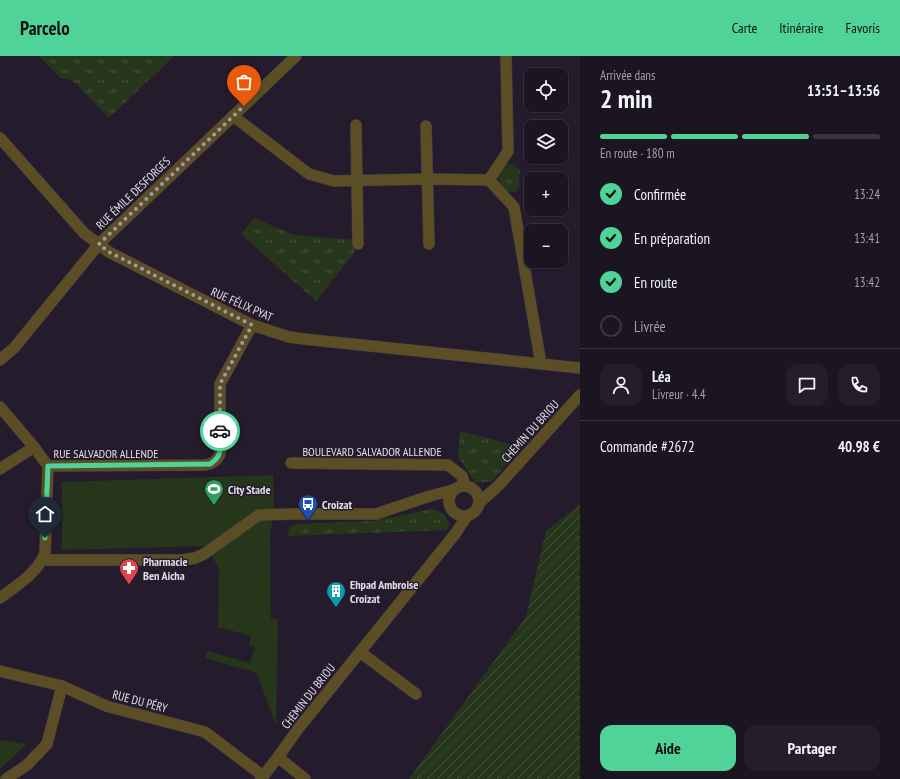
<!DOCTYPE html>
<html lang="fr">
<head>
<meta charset="utf-8">
<style>
	:root { --surface:#1b1522; --page:#241e2a; --text:#f1f3f6; --muted:#a09fa5; --line:#393440; --accent:#4fd399 }
	body { margin:0; font-family:"PT Sans Narrow",sans-serif; background:var(--page); color:var(--text); height:100vh; display:flex; flex-direction:column; font-size:15px; white-space:nowrap }
	* { box-sizing:border-box; margin:0 }
	p { font-size:13px; color:var(--muted) }
	.icon { flex:none; width:22px; height:22px; fill:none; stroke:currentColor; stroke-width:2; stroke-linecap:round; stroke-linejoin:round }
	.map { position:relative; flex:1; overflow:hidden }
	.drawer { display:flex; flex-direction:column; background:var(--surface); width:320px }
	.drawer>* { flex:none }
	.fabs { position:absolute; left:524px; top:12px; display:grid; gap:8px }
	.fabs a { display:grid; place-items:center; width:44px; height:44px; border-radius:8px; background:var(--surface); box-shadow:0 1px 3px #0004,0 0 0 1px var(--line); font-size:20px }
	.pin { position:absolute; display:grid; place-items:center; width:34px; height:34px; color:#fff; margin:-41px -17px; border-radius:50% 50% 50% 0; rotate:-45deg; box-shadow:0 0 4px #0007 }
	.pin .icon { rotate:45deg }
	.courier { position:absolute; display:grid; place-items:center; width:40px; height:40px; margin:-20px; border:3px solid #4fd399; border-radius:50%; background:#fff; color:#222; box-shadow:0 1px 5px #0007 }
	.head em { font-style:normal; font-weight:600 }
	.head div { display:flex; flex-direction:column-reverse }
	.head { display:flex; align-items:center; justify-content:space-between; height:68px; padding:0 20px }
	h1 { font-size:26px; font-weight:600; line-height:30px }
	.bar { display:grid; grid-template-columns:repeat(4,1fr); gap:6px 4px; align-content:center; height:48px; padding:0 20px }
	.bar i { height:5px; border-radius:3px; background:var(--line) }
	.bar .selected { background:var(--accent) }
	.bar p { grid-column:span 4 }
	.line { display:flex; align-items:center; gap:10px; padding:0 20px; border-top:1px solid var(--line) }
	.line div { flex:1 }
	.round { display:grid; place-items:center; flex:none; width:42px; height:42px; border-radius:12px; background:var(--page) }
	ol { padding:0 20px; list-style:none }
	li { display:flex; align-items:center; gap:12px; height:44px }
	li p { margin-inline-start:auto }
	li .icon { padding:4px; border-radius:50%; background:var(--accent); color:#111; stroke-width:4 }
	li:last-child { color:var(--muted) }
	li i { width:22px; height:22px; border:2px solid var(--line); border-radius:50% }
	.button { display:flex; gap:8px; margin-top:auto; padding:8px 20px }
	.button a { flex:1; height:46px; border-radius:12px; background:var(--accent); color:#111; font-size:16px; font-weight:600; line-height:46px; text-align:center }
	.button a+a { background:var(--page); color:var(--text) }
	header { display:flex; align-items:center; gap:24px; box-sizing:border-box; height:56px; padding:0 20px; background:var(--accent); color:#111 }
	header strong { font-size:19px }
	nav { display:flex; gap:22px; margin-inline-start:auto; font-size:14px }
	main { display:flex; flex:1; min-height:0 }
	.map>svg:first-child { display:block }
</style>
</head>
<body>
<header>
<strong>Parcelo</strong>
<nav><a>Carte</a><a>Itinéraire</a><a>Favoris</a></nav>
</header>
<main>
<div class="map">
<svg width="580" height="723" viewBox="0 0 580 723">
	<defs>
		<pattern id="grass-tufts" width="24" height="20" patternUnits="userSpaceOnUse"><rect width="24" height="20" fill="#26361a"/><path d="M3 7l-1-3M5 7V3M7 7l1-3M15 17l-1-3M17 17v-4M19 17l1-3" fill="none" stroke="#45533b"/></pattern>
		<pattern id="garden-furrows" width="10" height="10" patternUnits="userSpaceOnUse"><rect width="10" height="10" fill="#26361a"/><path d="M-1 1l2-2M0 10L10 0M9 11l2-2" fill="none" stroke="#45533b"/></pattern>
	</defs>
	<rect width="100%" height="100%" fill="#241c2d"/>
	<g fill="url(#grass-tufts)">
		<polygon points="39,0 174,0 109,62 72,24 60,22"/>
		<polygon points="505,108 513,108 520,115 519,130 516,136 507,136 500,131 498,119"/>
		<polygon points="254,162 294,179 355,184 355,196 316,245 241,178"/>
		<polygon points="460,375 521,391 492,425 475,427 458,400"/>
		<polygon points="432,453 443,457 450,467 447,474 288,480 289,473 295,468 373,465"/>
	</g>
	<g fill="#26361a">
		<polygon points="273,419 274,454 270,480 271,563 278,563 276,670 257,617 205,602 207,595 250,607 255,591 249,589 251,580 218,571 219,512 205,490 62,494 62,426"/>
		<polygon points="0,684 27,688 0,713"/>
	</g>
	<polygon fill="url(#garden-furrows)" points="580,448 580,723 409,723 526,561 546,475"/>
	<g fill="none" stroke-linecap="round" stroke-linejoin="round">
		<defs>
			<g id="minor">
				<polyline points="506,0 508,95 489,124 514,151 541,308"/>
				<polyline points="233,60 309,118 334,125 428,123 489,124"/>
				<polyline points="356,69 358,188"/>
				<polyline points="426,70 429,188"/>
				<polyline points="0,82 84,177 109,196 252,269 289,281 304,283 580,312"/>
				<polyline points="0,304 14,292 99,188 296,0"/>
				<polyline points="0,351 34,391 48,410"/>
				<polyline points="291,407 448,409 462,420 465,430"/>
				<path d="M48,410l157,-1c8,-1 12,-4 15,-11v-70l32,-59"/>
				<polyline points="0,413 34,391"/>
				<circle cx="464" cy="445" r="15"/>
				<polyline points="479,447 499,429 580,339"/>
				<polyline points="43,503 48,504 183,504 195,502 204,498 259,459 293,458 376,458 430,440 453,434"/>
				<path d="M0,542c17,-13 37,-24 45,-45l3,-87"/>
				<polyline points="360,596 416,638"/>
				<polyline points="0,615 62,630 106,650 205,676 263,720"/>
				<polyline points="278,701 305,723"/>
				<polyline points="6,723 27,709 47,688 62,630"/>
				<polyline points="261,723 278,701 298,673 455,478 467,460"/>
			</g>
		</defs>
		<use href="#minor" stroke="#3f3747" stroke-width="12"/>
		<use href="#minor" stroke="#5b4e24" stroke-width="11"/>
	</g>
	<g fill="none" stroke-linecap="round" stroke-linejoin="round">
		<polyline stroke="#a099a7" stroke-width="4" stroke-dasharray="0 7.2" points="220,375 220,328 252,269 109,196 99,188 244,50"/>
		<path stroke="#4fd399" stroke-width="5" d="M45,482l3,-72 162,-2c14,-8 10,-20 10,-33"/>
	</g>
	<defs>
		<symbol id="stadium-pin" viewBox="-11 -11 22 30"><path d="M0 17L-7.5 6A9.5 9.5 0 1 1 7.5 6Z" fill="#2e9e5b" stroke="#241c2d"/><path d="M0-5a6.5 5 0 1 0 0 10a6.5 5 0 1 0 0-10ZM-3.5-1.8h7v3.6h-7Z" fill="#fff"/></symbol>
		<symbol id="bus-pin" viewBox="-11 -11 22 30"><path d="M0 17L-7.5 6A9.5 9.5 0 1 1 7.5 6Z" fill="#1a4fb4" stroke="#241c2d"/><path d="M-5-6H5V4H4V6H2V4H-2V6H-4V4H-5ZM-3.5-4V0h7V-4ZM-3.5 1.2v1.5H-2V1.2ZM2 1.2v1.5H3.5V1.2Z" fill="#fff"/></symbol>
		<symbol id="pharmacy-pin" viewBox="-11 -11 22 30"><path d="M0 17L-7.5 6A9.5 9.5 0 1 1 7.5 6Z" fill="#e0444e" stroke="#241c2d"/><path d="M-2-6h4v4h4v4h-4v4h-4v-4h-4v-4h4Z" fill="#fff"/></symbol>
		<symbol id="building-pin" viewBox="-11 -11 22 30"><path d="M0 17L-7.5 6A9.5 9.5 0 1 1 7.5 6Z" fill="#0f9aa8" stroke="#241c2d"/><path d="M-4-6H4V6H1V3H-1V6H-4ZM-2.5-4.3h1.7v1.8h-1.7ZM.8-4.3h1.7v1.8H.8ZM-2.5-1h1.7V.8h-1.7ZM.8-1h1.7V.8H.8Z" fill="#fff"/></symbol>
	</defs>
	<g fill-rule="evenodd">
		<use href="#stadium-pin" x="203" y="422" width="22" height="30"/>
		<use href="#bus-pin" x="297" y="437" width="22" height="30"/>
		<use href="#pharmacy-pin" x="118" y="501" width="22" height="30"/>
		<use href="#building-pin" x="325" y="524" width="22" height="30"/>
	</g>
	<g text-anchor="middle" dominant-baseline="central" stroke-width="3" stroke-linejoin="round" paint-order="stroke">
		<g font-size="12" fill="#e3dde9" stroke="#241c2d">
			<text transform="translate(133 137) rotate(-44)">RUE ÉMILE DESFORGES</text>
			<text transform="translate(242 248) rotate(24)">RUE FÉLIX PYAT</text>
			<text transform="translate(530 375) rotate(-48)">CHEMIN DU BRIOU</text>
			<text x="372" y="395">BOULEVARD SALVADOR ALLENDE</text>
			<text x="106" y="397">RUE SALVADOR ALLENDE</text>
			<text transform="translate(308 640) rotate(-52)">CHEMIN DU BRIOU</text>
			<text transform="translate(140 645) rotate(15)">RUE DU PÉRY</text>
		</g>
		<g font-size="12" font-weight="bold" fill="#e3dde9" stroke="#241c2d" text-anchor="start">
			<text x="228" y="433">City Stade</text>
			<text x="322" y="448">Croizat</text>
			<text x="143" y="505">Pharmacie<tspan x="143" dy="14">Ben Aicha</tspan></text>
			<text x="350" y="528">Ehpad Ambroise<tspan x="350" dy="14">Croizat</tspan></text>
		</g>
	</g>
</svg>
<div class="fabs">
<a><svg class="icon" aria-label="locate" viewBox="0 0 24 24"><circle cx="12" cy="12" r="6"/><path d="M12 2v4M12 18v4M2 12h4M18 12h4"/></svg></a>
<a><svg class="icon" aria-label="layers" viewBox="0 0 24 24"><path d="M12 4l9 5-9 5-9-5zM3 14l9 5 9-5"/></svg></a>
<a>+</a>
<a>−</a>
</div>
<div class="pin" style="left:244px;top:50px;background:#ea580c"><svg class="icon" aria-label="bag" viewBox="0 0 24 24"><path d="M5 8h14l-1 12H6zM9 8a3 3 0 0 1 6 0"/></svg></div>
<div class="pin" style="left:45px;top:482px;background:#1f2937"><svg class="icon" aria-label="home" viewBox="0 0 24 24"><path d="M3 11l9-7 9 7M6 9v11h12V9"/></svg></div>
<div class="courier" style="left:220px;top:375px"><svg class="icon" aria-label="car" viewBox="0 0 24 24"><path d="M5 17H2v-5l4-1 3-4h7l3 4 3 1v5h-3M9 17h6M6 11h13"/><circle cx="7" cy="17" r="2"/><circle cx="17" cy="17" r="2"/></svg></div>
</div>
<section class="drawer">
<div class="head"><div><h1>2 min</h1><p>Arrivée dans</p></div><em>13:51–13:56</em></div>
<div class="bar"><i class="selected"></i><i class="selected"></i><i class="selected"></i><i></i><p>En route · 180 m</p></div>
<ol>
<li><svg class="icon" aria-label="check" viewBox="0 0 24 24"><path d="M5 12l5 5 9-10"/></svg>Confirmée<p>13:24</p></li>
<li><svg class="icon" aria-label="check" viewBox="0 0 24 24"><path d="M5 12l5 5 9-10"/></svg>En préparation<p>13:41</p></li>
<li><svg class="icon" aria-label="check" viewBox="0 0 24 24"><path d="M5 12l5 5 9-10"/></svg>En route<p>13:42</p></li>
<li><i></i>Livrée</li>
</ol>
<div class="line" style="height:72px"><a class="round"><svg class="icon" aria-label="person" viewBox="0 0 24 24"><circle cx="12" cy="8" r="4"/><path d="M4 21q1-7 8-7t8 7"/></svg></a><div><b>Léa</b><p>Livreur · 4.4</p></div><a class="round"><svg class="icon" aria-label="chat" viewBox="0 0 24 24"><path d="M4 5h16v11H9l-5 4z"/></svg></a><a class="round"><svg class="icon" aria-label="phone" viewBox="0 0 24 24"><path d="M5 4h4l2 5-3 2q2 4 5 5l2-3 5 2v4C11 20 4 13 5 4z"/></svg></a></div>
<div class="line" style="height:52px"><div>Commande #2672</div><b>40.98 €</b></div>
<div class="button"><a>Aide</a><a>Partager</a></div>
</section>
</main>
</body>
</html>
